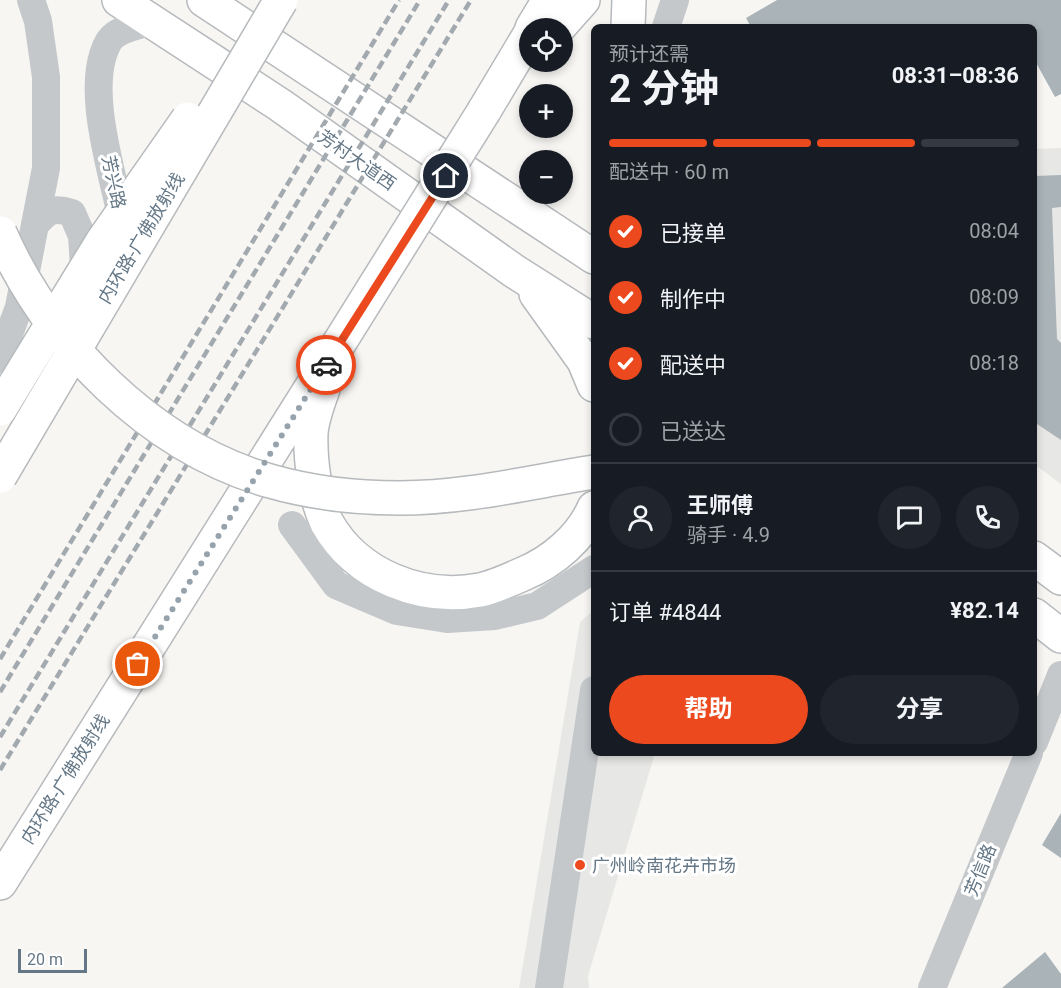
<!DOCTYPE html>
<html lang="zh">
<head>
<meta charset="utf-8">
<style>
	:root { --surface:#171b24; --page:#20242c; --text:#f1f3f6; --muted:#9ea1a6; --line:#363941; --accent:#ec4a1e }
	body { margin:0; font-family:Roboto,"Noto Sans SC",sans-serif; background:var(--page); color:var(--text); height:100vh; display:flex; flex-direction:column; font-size:22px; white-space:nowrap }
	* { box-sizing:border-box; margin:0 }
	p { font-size:20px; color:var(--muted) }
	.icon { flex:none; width:33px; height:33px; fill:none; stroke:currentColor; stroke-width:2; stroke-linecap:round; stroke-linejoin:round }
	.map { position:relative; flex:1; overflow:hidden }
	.sheet { position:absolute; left:591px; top:24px; width:446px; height:732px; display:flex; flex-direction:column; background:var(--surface); border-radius:9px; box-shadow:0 3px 9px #0003 }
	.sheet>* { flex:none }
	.fabs { position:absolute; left:519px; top:18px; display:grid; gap:12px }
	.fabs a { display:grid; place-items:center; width:54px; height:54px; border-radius:50%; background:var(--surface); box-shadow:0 3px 9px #0003; font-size:30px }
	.scale { position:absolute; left:18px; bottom:15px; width:69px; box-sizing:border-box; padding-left:6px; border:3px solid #647786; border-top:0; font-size:16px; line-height:21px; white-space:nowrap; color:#647786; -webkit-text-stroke:4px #fff; paint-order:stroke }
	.pin { position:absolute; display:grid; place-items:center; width:51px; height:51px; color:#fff; margin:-26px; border:3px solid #fff; border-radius:50%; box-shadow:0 2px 6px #0007 }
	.courier { position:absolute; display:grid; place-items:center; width:60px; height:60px; margin:-30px; border:4px solid #ec4a1e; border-radius:50%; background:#fff; color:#222; box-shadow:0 2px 8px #0007 }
	.summary em { font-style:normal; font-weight:700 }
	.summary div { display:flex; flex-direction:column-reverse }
	.summary { display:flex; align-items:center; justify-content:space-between; height:102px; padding:0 18px }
	h1 { font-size:39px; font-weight:700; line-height:45px }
	.bar { display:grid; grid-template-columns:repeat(4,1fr); gap:9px 6px; align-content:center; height:72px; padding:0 18px }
	.bar i { height:8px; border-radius:4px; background:var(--line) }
	.bar .selected { background:var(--accent) }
	.bar p { grid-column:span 4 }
	.line { display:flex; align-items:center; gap:15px; padding:0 18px; border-top:2px solid var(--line) }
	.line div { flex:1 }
	.round { display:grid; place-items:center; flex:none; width:63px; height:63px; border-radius:32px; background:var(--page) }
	ol { padding:0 18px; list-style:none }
	li { display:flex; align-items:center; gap:18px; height:66px }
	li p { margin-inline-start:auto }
	li .icon { padding:6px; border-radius:50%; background:var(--accent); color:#fff; stroke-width:4 }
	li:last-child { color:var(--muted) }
	li i { width:33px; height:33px; border:3px solid var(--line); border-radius:50% }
	.primary-button { display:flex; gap:12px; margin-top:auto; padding:12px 18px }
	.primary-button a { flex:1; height:69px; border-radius:36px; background:var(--accent); color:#fff; font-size:24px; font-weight:700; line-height:69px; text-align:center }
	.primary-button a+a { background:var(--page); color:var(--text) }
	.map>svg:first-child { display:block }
</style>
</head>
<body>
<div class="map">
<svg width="1061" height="988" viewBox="0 0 1061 988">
	<rect width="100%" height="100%" fill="#f7f6f3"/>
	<g fill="#e7e8e6">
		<polygon points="1061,148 1061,484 1034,464 1034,149"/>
		<polygon points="594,610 594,753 655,753 588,976 589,988 519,988 580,622"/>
	</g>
	<g fill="#aab3b8">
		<polygon points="777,0 1061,0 1061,94 1055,97 1034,59 1034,27 751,27 746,18"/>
		<polygon points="1061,175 1061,207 1052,208 1057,339 1061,343 1061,440 1034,422 1034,176"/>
		<polygon points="1061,813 1061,858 1042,845"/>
		<polygon points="1045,952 1061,974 1061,988 1002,988"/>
	</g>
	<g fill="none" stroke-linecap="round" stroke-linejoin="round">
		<defs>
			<g id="highway">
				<polyline points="119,0 280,105 514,271 594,322"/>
				<polyline points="204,0 594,257"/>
				<polyline points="628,27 629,0"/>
				<polyline points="532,28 549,0"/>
				<polyline points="558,28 583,0"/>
				<polyline points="484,111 530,34"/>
				<polyline points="536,294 584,361 594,385"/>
				<path d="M323,389c-5,14 -11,30 -12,44 -1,27 4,66 16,90 30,53 95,78 153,67 14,-3 29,-10 43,-16 29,-12 58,-36 71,-66"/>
				<polyline points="1034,558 1061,578"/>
				<polyline points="1034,615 1061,636"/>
				<polyline points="0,883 338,345"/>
			</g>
		</defs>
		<use href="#highway" stroke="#b6babd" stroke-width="36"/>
		<g stroke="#c4c8cb" stroke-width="28">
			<polyline points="666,27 675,0"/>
			<path d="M35,225c13,-15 18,-18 37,-12l10,23 3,45"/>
			<path d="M124,229c-9,-49 -42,-143 -15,-188 8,-12 28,-15 41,-19"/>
			<polyline points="0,359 19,307 46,168 46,77 38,21 31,0"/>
			<polyline points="292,525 336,585 397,611 447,619 495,616 537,606 594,569"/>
			<polyline points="1034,742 1061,675"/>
			<polyline points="549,988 594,690"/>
			<polyline points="932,988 1029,753"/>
		</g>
		<use href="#highway" stroke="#fff" stroke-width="33"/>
		<g stroke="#a2a9af" stroke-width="4.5" stroke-dasharray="9 4.5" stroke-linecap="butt">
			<polyline points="0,659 399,0"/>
			<polyline points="0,692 420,0"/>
			<polyline points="0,737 449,0"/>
			<polyline points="0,770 471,0"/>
		</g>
		<defs>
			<g id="highway-bridge">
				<path d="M0,233c49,111 151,214 270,248 42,12 86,17 130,17 66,0 130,-16 194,-26"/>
				<polyline points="338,345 484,111"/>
				<polyline points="0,409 102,242 188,119"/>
				<polyline points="0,476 281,0"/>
			</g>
		</defs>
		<use href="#highway-bridge" stroke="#b6babd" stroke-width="36" stroke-linecap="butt"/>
		<use href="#highway-bridge" stroke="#fff" stroke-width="33"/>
	</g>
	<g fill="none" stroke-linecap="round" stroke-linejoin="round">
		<polyline stroke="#97a3ac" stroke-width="6" stroke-dasharray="0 10.8" points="138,664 326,365"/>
		<polyline stroke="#ec4a1e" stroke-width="8" points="326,365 446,176"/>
	</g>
	<circle fill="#ec4a1e" stroke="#fff" stroke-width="2" cx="580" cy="865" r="6"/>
	<g text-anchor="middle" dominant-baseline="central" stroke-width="6" stroke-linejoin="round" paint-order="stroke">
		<g font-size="18" fill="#647786" stroke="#fff">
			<text transform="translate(357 160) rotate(35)">芳村大道西</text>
			<text transform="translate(114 182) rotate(78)">芳兴路</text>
			<text transform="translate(141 238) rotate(-59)">内环路-广佛放射线</text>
			<text transform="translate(65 779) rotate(-58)">内环路-广佛放射线</text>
			<text transform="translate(980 870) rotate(-68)">芳信路</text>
		</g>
		<g font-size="18" fill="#647786" stroke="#fff" text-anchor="start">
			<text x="592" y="865">广州岭南花卉市场</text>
		</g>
	</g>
</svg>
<div class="fabs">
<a><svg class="icon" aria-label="locate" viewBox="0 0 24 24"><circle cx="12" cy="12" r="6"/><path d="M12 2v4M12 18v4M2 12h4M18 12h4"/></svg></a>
<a>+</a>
<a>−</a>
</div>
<div class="scale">20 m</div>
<div class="pin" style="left:138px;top:664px;background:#ea580c"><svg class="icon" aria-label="bag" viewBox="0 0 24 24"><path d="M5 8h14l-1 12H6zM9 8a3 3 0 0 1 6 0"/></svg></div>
<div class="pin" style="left:446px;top:176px;background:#1f2937"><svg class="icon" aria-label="home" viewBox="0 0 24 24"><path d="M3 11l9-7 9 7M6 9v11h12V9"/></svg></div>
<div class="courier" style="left:326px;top:365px"><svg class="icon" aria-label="car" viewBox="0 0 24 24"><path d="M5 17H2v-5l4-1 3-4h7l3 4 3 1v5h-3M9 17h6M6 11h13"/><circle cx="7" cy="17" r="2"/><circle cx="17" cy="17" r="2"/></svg></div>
<section class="sheet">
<div class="summary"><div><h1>2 分钟</h1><p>预计还需</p></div><em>08:31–08:36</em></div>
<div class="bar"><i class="selected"></i><i class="selected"></i><i class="selected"></i><i></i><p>配送中 · 60 m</p></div>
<ol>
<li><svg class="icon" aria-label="check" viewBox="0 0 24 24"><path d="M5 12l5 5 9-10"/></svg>已接单<p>08:04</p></li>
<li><svg class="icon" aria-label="check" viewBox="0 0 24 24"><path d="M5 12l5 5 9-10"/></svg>制作中<p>08:09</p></li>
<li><svg class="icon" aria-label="check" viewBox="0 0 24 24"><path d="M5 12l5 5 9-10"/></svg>配送中<p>08:18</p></li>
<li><i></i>已送达</li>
</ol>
<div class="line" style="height:108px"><a class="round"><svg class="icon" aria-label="person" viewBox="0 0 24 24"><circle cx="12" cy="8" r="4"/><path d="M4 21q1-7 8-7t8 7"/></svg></a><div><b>王师傅</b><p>骑手 · 4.9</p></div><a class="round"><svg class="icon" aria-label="chat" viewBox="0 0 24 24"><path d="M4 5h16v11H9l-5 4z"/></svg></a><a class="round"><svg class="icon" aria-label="phone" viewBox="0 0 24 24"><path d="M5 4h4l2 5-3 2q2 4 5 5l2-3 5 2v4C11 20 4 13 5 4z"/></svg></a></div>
<div class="line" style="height:78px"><div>订单 #4844</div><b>¥82.14</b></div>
<div class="primary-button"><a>帮助</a><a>分享</a></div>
</section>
</div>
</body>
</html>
